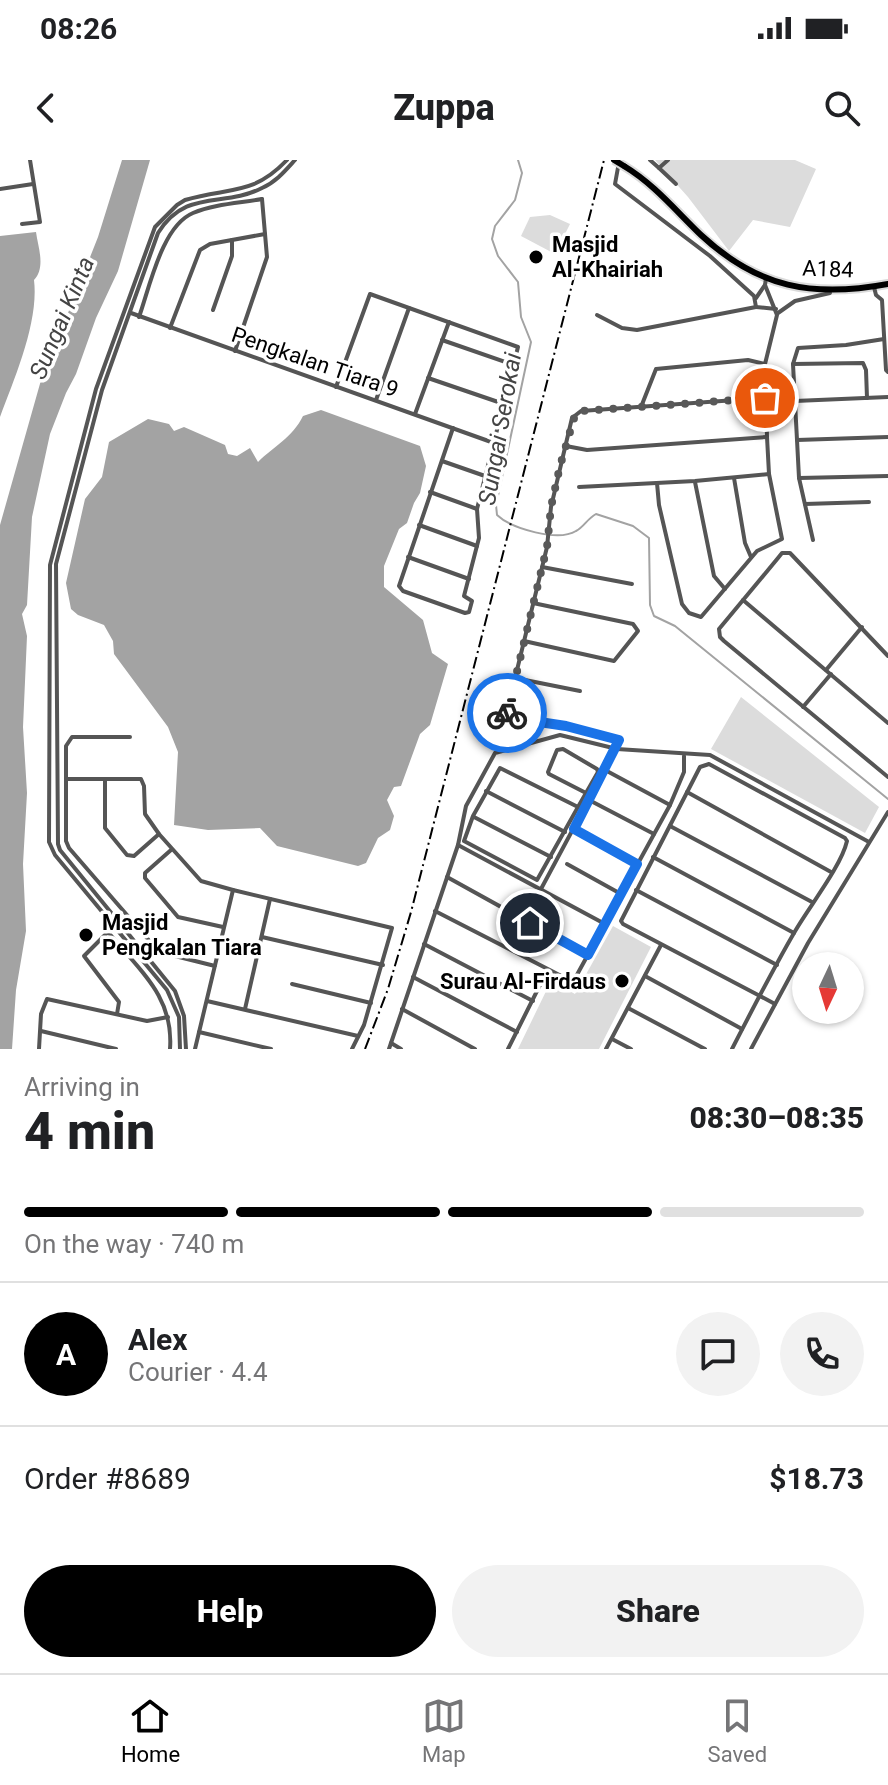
<!DOCTYPE html>
<html lang="en">
<head>
<meta charset="utf-8">
<style>
	:root { --surface:#fff; --page:#f2f2f2; --text:#202124; --muted:#757577; --line:#e0e0e0; --accent:#000 }
	body { margin:0; font-family:Roboto,sans-serif; background:var(--page); color:var(--text); height:100vh; display:flex; flex-direction:column; font-size:30px; white-space:nowrap }
	* { box-sizing:border-box; margin:0 }
	p { font-size:26px; color:var(--muted) }
	.icon { flex:none; width:44px; height:44px; fill:none; stroke:currentColor; stroke-width:2; stroke-linecap:round; stroke-linejoin:round }
	.map { position:relative; height:889px; overflow:hidden }
	.sheet { display:flex; flex-direction:column; background:var(--surface); flex:1 }
	.sheet>* { flex:none }
	.needle { width:52px; rotate:184deg }
	.fabs { position:absolute; left:792px; top:792px; display:grid; gap:16px }
	.fabs a { display:grid; place-items:center; width:72px; height:72px; border-radius:50%; background:var(--surface); box-shadow:0 2px 6px #0004; font-size:40px }
	.pin { position:absolute; display:grid; place-items:center; width:68px; height:68px; color:#fff; margin:-34px; border:4px solid #fff; border-radius:50%; box-shadow:0 2px 8px #0007 }
	.courier { position:absolute; display:grid; place-items:center; width:80px; height:80px; margin:-40px; border:6px solid #1a73e8; border-radius:50%; background:#fff; color:#222; box-shadow:0 2px 10px #0007 }
	.headline em { font-style:normal; font-weight:800 }
	.headline div { display:flex; flex-direction:column-reverse }
	.headline { display:flex; align-items:center; justify-content:space-between; height:136px; padding:0 24px }
	h1 { font-size:52px; font-weight:800; line-height:60px }
	.bar { display:grid; grid-template-columns:repeat(4,1fr); gap:12px 8px; align-content:center; height:96px; padding:0 24px }
	.bar i { height:10px; border-radius:6px; background:var(--line) }
	.bar .selected { background:var(--accent) }
	.bar p { grid-column:span 4 }
	.line { display:flex; align-items:center; gap:20px; padding:0 24px; border-top:2px solid var(--line) }
	.line div { flex:1 }
	.round { display:grid; place-items:center; flex:none; width:84px; height:84px; border-radius:42px; background:var(--page) }
	.cta { display:flex; gap:16px; margin-top:auto; padding:16px 24px }
	.cta a { flex:1; height:92px; border-radius:48px; background:var(--accent); color:#fff; font-size:32px; font-weight:800; line-height:92px; text-align:center }
	.cta a+a { background:var(--page); color:var(--text) }
	.status { display:flex; justify-content:space-between; align-items:center; height:56px; padding:0 40px; background:var(--surface); direction:ltr }
	.status svg { height:22px; fill:currentColor }
	header { display:flex; justify-content:space-between; align-items:center; height:104px; padding:0 24px; background:var(--surface); font-size:36px; font-weight:800 }
	.menu { display:flex; justify-content:space-around; align-items:center; height:112px; border-top:2px solid var(--line); background:var(--surface); font-size:22px; color:var(--muted) }
	.menu a { display:grid; justify-items:center; gap:4px }
	.menu .selected { color:var(--accent) }
	.map>svg:first-child { display:block }
</style>
</head>
<body>
<div class="status"><b>08:26</b><svg viewBox="0 0 49 12"><path d="M0 12V9h3v3zM5 12V6h3v6zM10 12V3h3v9zM15 12V0h3v12zM26 1h20v11H26zM47 4h2v5h-2z"/></svg></div>
<header><svg class="icon" aria-label="back" viewBox="0 0 24 24"><path d="M15 5l-7 7 7 7"/></svg>Zuppa<svg class="icon" aria-label="search" viewBox="0 0 24 24"><circle cx="10" cy="10" r="6"/><path d="M15 15l6 6"/></svg></header>
<div class="map">
<svg width="888" height="889" viewBox="0 0 888 889">
	<rect width="100%" height="100%" fill="#fff"/>
	<g fill="#dcdcdc">
		<polygon points="655,0 795,0 816,9 790,67 753,60 729,91 688,37"/>
		<polygon points="550,55 570,64 555,94 521,76 530,57"/>
		<polygon points="741,537 879,647 865,673 711,589"/>
		<polygon points="613,766 651,787 599,889 518,889 551,821 575,834"/>
	</g>
	<g fill="#a3a3a3">
		<polygon points="122,0 150,0 118,111 96,158 76,214 66,233 50,274 32,357 27,445 22,454 27,476 23,567 27,633 23,704 26,771 16,830 12,889 0,889 0,365 47,199 66,158 98,77"/>
		<path d="M36,72c2,15 10,35 -2,48 5,42 -19,97 -34,137v-181z"/>
		<path d="M321,250l99,36 6,20 -6,27 -6,10 -7,20 -8,6 -15,37v21l39,33 9,33 16,11 -18,61 -10,9 -19,52 -7,1 -7,13 7,16 -4,14 -12,8 -12,25 -8,3 -81,-20 -17,-18 -52,2 -34,-5 4,-73 -10,-25 -54,-73 -1,-13 -9,-16 -26,-10 -7,-6 -5,-26 19,-84 17,-22 7,-35 39,-23 21,5 5,7 10,-4 41,18 3,9 9,2 13,-8 8,14c16,-16 34,-24 45,-46z"/>
	</g>
	<g fill="none" stroke-linecap="round" stroke-linejoin="round">
		<path stroke="#a3a3a3" stroke-width="2" d="M518,0l4,13 -7,27 -20,26 -3,13 6,17 20,26 3,35 10,25 -35,163 1,10c15,14 61,27 79,16 8,-4 11,-12 20,-17l37,12 16,12 1,67 4,11 21,10 213,173"/>
		<defs>
			<path id="major" d="M624,6c30,18 52,45 77,69 57,53 112,63 187,49"/>
		</defs>
		<use href="#major" stroke="#dbdbdb" stroke-width="10"/>
		<g stroke="#555" stroke-width="4">
			<polyline points="650,0 659,8 668,0"/>
			<polyline points="619,2 615,24 710,96 754,136 756,147 776,149"/>
			<polyline points="659,8 676,24"/>
			<polyline points="0,29 33,24"/>
			<polyline points="22,64 40,62 30,0"/>
			<polyline points="874,127 876,135 882,140 886,210 888,212"/>
			<polyline points="756,138 765,125"/>
			<polyline points="213,150 232,96 232,80"/>
			<polyline points="131,153 494,283"/>
			<polyline points="778,153 795,141 830,133"/>
			<polyline points="597,155 622,168 637,170 756,147"/>
			<path d="M139,157c11,-31 23,-91 54,-104 21,-9 47,-10 69,-14"/>
			<polyline points="170,168 200,90 210,84 265,74"/>
			<polyline points="442,180 514,205"/>
			<polyline points="235,191 267,97 262,39"/>
			<polyline points="793,204 863,203 866,210 867,238"/>
			<polyline points="428,218 504,244"/>
			<polyline points="336,227 370,134 518,187 477,349 479,378 464,436 472,441 469,452 465,453 403,431 399,426 453,268"/>
			<polyline points="376,240 409,148"/>
			<polyline points="795,241 888,237"/>
			<polyline points="641,247 656,209 748,200 765,204"/>
			<polyline points="415,254 449,162"/>
			<polyline points="797,280 888,277"/>
			<polyline points="566,286 587,290 767,277"/>
			<polyline points="442,301 485,316"/>
			<polyline points="734,318 745,383 751,397"/>
			<polyline points="799,318 888,316"/>
			<polyline points="695,322 714,416 725,429"/>
			<polyline points="657,323 659,345 682,444 689,453 701,457 757,391 782,379 769,314 767,277 765,204 777,155 765,125 766,118"/>
			<polyline points="579,327 695,321 769,314"/>
			<polyline points="430,332 477,349"/>
			<polyline points="805,344 869,342"/>
			<polyline points="419,365 477,386"/>
			<polyline points="813,380 799,318 793,204 798,188 846,185 884,179"/>
			<polyline points="408,397 469,419"/>
			<polyline points="542,407 632,424"/>
			<polyline points="743,440 888,563"/>
			<polyline points="524,481 614,501 638,471 633,464 533,443"/>
			<polyline points="888,496 790,393 782,393 778,398 719,469 720,477 724,481 888,617"/>
			<polyline points="826,510 862,467"/>
			<polyline points="515,518 580,531"/>
			<polyline points="803,547 831,514"/>
			<polygon points="500,608 578,647 537,720 464,681 473,656"/>
			<polyline points="605,610 670,645"/>
			<polyline points="66,619 66,586 72,577 130,577"/>
			<polyline points="105,619 105,668 127,695 134,696 159,674"/>
			<polyline points="486,631 565,672"/>
			<polyline points="687,632 831,712"/>
			<polyline points="589,640 654,674"/>
			<polyline points="578,647 598,612 597,609 563,589 557,590 548,612 549,614 586,633 591,636"/>
			<polyline points="474,657 551,697"/>
			<polyline points="670,666 812,742"/>
			<polyline points="574,669 637,704"/>
			<polyline points="458,685 605,764"/>
			<polyline points="171,690 145,713 145,718 178,757 223,767"/>
			<polyline points="653,697 794,773"/>
			<polyline points="567,704 621,734"/>
			<polyline points="447,717 588,795"/>
			<polyline points="541,729 619,583 617,578 566,566 513,558 507,551 547,387 551,347 572,258 581,251 765,238"/>
			<polyline points="233,730 392,768 364,865 352,889"/>
			<polyline points="636,730 777,805"/>
			<polyline points="435,751 573,822 670,645 684,612 684,596"/>
			<polyline points="115,765 84,796 119,842 117,854"/>
			<path d="M108,772c31,38 66,64 62,117"/>
			<polyline points="262,777 383,805"/>
			<polyline points="424,784 533,841"/>
			<polyline points="645,816 742,869"/>
			<polyline points="413,817 517,872"/>
			<polyline points="292,824 371,843"/>
			<polyline points="207,841 358,876"/>
			<polyline points="628,848 705,889"/>
			<polyline points="245,849 270,739"/>
			<polyline points="402,849 475,889"/>
			<polyline points="41,871 116,889"/>
			<polyline points="199,872 271,889"/>
			<polyline points="612,879 631,889"/>
			<polyline points="391,883 401,889"/>
			<polyline points="39,889 41,854 47,839 147,861 168,857"/>
			<path d="M180,889l-1,-32 -12,-27 -112,-135 -6,-13 1,-277 46,-176 59,-162 22,-22 8,-5c44,-13 68,-4 102,-40"/>
			<path d="M186,889l-2,-33 -9,-25 -115,-141 -2,-6 -2,-280 46,-174 56,-157c28,-45 65,-25 104,-45 14,-6 23,-17 33,-28"/>
			<polyline points="195,889 233,730 201,721 159,674 145,654 144,626 141,619 66,619 66,681 69,688 159,792 215,806"/>
			<polyline points="389,889 458,685 466,646 495,593 560,575 617,589 710,595 869,682"/>
			<polyline points="508,889 547,811"/>
			<polyline points="606,889 661,785"/>
			<path d="M732,889c20,-39 40,-78 62,-116 14,-25 47,-66 53,-92l-2,-3 -136,-74 -9,3 -79,154 2,3 137,72 15,8"/>
			<polyline points="751,889 808,783 888,652"/>
		</g>
		<use href="#major" stroke="#000" stroke-width="6"/>
		<polyline stroke="#000" stroke-width="2" stroke-dasharray="12 4 2 4" stroke-linecap="butt" points="365,889 388,829 411,752 604,0"/>
		<defs>
			<polyline id="major-bridge" points="614,0 624,6"/>
		</defs>
		<use href="#major-bridge" stroke="#dbdbdb" stroke-width="10" stroke-linecap="butt"/>
		<use href="#major-bridge" stroke="#000" stroke-width="6"/>
	</g>
	<g fill="none" stroke-linecap="round" stroke-linejoin="round">
		<polyline stroke="#595959" stroke-width="8" stroke-dasharray="0 14.4" points="507,553 547,387 551,347 560,306 575,255 581,251 765,238"/>
		<polyline stroke="#1a73e8" stroke-width="10" points="507,553 513,558 566,566 619,580 574,669 637,704 588,795 530,763"/>
	</g>
	<g fill="#000" stroke="#fff" stroke-width="3">
		<circle cx="536" cy="97" r="8"/>
		<circle cx="86" cy="775" r="8"/>
		<circle cx="622" cy="821" r="8"/>
	</g>
	<g text-anchor="middle" dominant-baseline="central" stroke-width="7" stroke-linejoin="round" paint-order="stroke">
		<g font-size="22" font-weight="bold" fill="#000" stroke="#fff" text-anchor="start">
			<text x="552" y="84">Masjid<tspan x="552" dy="25">Al-Khairiah</tspan></text>
			<text x="102" y="762">Masjid<tspan x="102" dy="25">Pengkalan Tiara</tspan></text>
			<text x="606" y="821" text-anchor="end">Surau Al-Firdaus</text>
		</g>
		<g font-size="22" fill="#000" stroke="#fff">
			<text transform="translate(828 109) rotate(2)">A184</text>
			<text transform="translate(315 202) rotate(19)">Pengkalan Tiara 9</text>
		</g>
		<g font-size="24" font-style="italic" fill="#444" stroke="#fff">
			<text transform="translate(62 158) rotate(-67)">Sungai Kinta</text>
			<text transform="translate(500 269) rotate(-80)">Sungai Serokai</text>
		</g>
	</g>
</svg>
<div class="fabs">
<a><svg class="needle" viewBox="-14 -14 28 28"><path d="M0-13l5 13h-10z" fill="#e53935"/><path d="M0 13l5-13h-10z" fill="#757577"/></svg></a>
</div>
<div class="pin" style="left:765px;top:238px;background:#ea580c"><svg class="icon" aria-label="bag" viewBox="0 0 24 24"><path d="M5 8h14l-1 12H6zM9 8a3 3 0 0 1 6 0"/></svg></div>
<div class="pin" style="left:530px;top:763px;background:#1f2937"><svg class="icon" aria-label="home" viewBox="0 0 24 24"><path d="M3 11l9-7 9 7M6 9v11h12V9"/></svg></div>
<div class="courier" style="left:507px;top:553px"><svg class="icon" aria-label="bike" viewBox="0 0 24 24"><circle cx="6" cy="16" r="4"/><circle cx="18" cy="16" r="4"/><path d="M6 16l4-8h5l3 8M10 8l3 8H6M13 5h3"/></svg></div>
</div>
<section class="sheet">
<div class="headline"><div><h1>4 min</h1><p>Arriving in</p></div><em>08:30–08:35</em></div>
<div class="bar"><i class="selected"></i><i class="selected"></i><i class="selected"></i><i></i><p>On the way · 740 m</p></div>
<div class="line" style="height:144px"><b class="round" style="background:var(--accent);color:#fff">A</b><div><b>Alex</b><p>Courier · 4.4</p></div><a class="round"><svg class="icon" aria-label="chat" viewBox="0 0 24 24"><path d="M4 5h16v11H9l-5 4z"/></svg></a><a class="round"><svg class="icon" aria-label="phone" viewBox="0 0 24 24"><path d="M5 4h4l2 5-3 2q2 4 5 5l2-3 5 2v4C11 20 4 13 5 4z"/></svg></a></div>
<div class="line" style="height:104px"><div>Order #8689</div><b>$18.73</b></div>
<div class="cta"><a>Help</a><a>Share</a></div>
</section>
<nav class="menu">
<a class="selected"><svg class="icon" aria-label="home" viewBox="0 0 24 24"><path d="M3 11l9-7 9 7M6 9v11h12V9"/></svg>Home</a>
<a><svg class="icon" aria-label="map" viewBox="0 0 24 24"><path d="M3 6l6-2 6 2 6-2v14l-6 2-6-2-6 2zM9 4v14M15 6v14"/></svg>Map</a>
<a><svg class="icon" aria-label="saved" viewBox="0 0 24 24"><path d="M7 4h10v16l-5-4-5 4z"/></svg>Saved</a>
</nav>
</body>
</html>
